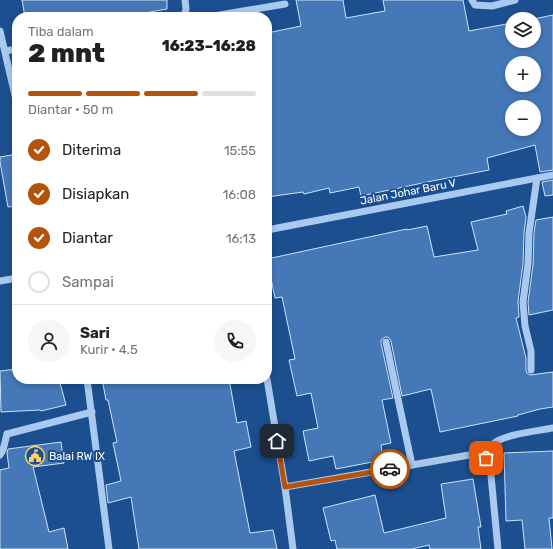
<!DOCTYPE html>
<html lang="id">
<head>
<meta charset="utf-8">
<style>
	:root { --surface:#fff; --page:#f6f6f6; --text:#202124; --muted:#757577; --line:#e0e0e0; --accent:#b45309 }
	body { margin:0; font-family:Rubik,sans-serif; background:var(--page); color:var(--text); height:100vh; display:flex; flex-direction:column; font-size:15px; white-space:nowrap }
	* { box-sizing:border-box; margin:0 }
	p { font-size:13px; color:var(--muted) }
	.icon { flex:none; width:22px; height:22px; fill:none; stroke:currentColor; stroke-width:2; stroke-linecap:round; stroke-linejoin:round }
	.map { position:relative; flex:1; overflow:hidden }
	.panel { position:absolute; left:12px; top:12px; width:260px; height:372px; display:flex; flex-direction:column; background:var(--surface); border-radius:16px; box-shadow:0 2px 6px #0003 }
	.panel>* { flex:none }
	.controls { position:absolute; left:505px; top:12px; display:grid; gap:8px }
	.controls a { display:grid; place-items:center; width:36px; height:36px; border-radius:50%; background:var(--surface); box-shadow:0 2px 6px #0003; font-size:20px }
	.pin { position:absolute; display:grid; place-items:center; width:34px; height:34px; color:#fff; margin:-17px; border-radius:8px; box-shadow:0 2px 6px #0006 }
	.courier { position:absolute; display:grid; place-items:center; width:40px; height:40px; margin:-20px; border:3px solid #b45309; border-radius:50%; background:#fff; color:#222; box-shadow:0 1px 5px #0007 }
	.head em { font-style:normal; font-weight:800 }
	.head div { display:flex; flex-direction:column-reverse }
	.head { display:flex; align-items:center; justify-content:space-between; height:68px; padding:0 16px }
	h1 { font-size:26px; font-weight:800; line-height:30px }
	.bar { display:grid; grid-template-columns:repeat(4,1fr); gap:6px 4px; align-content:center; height:48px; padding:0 16px }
	.bar i { height:5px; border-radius:3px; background:var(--line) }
	.bar .selected { background:var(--accent) }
	.bar p { grid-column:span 4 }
	.line { display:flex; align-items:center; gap:10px; padding:0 16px; border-top:1px solid var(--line) }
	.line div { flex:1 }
	.round { display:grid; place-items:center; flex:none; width:42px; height:42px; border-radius:21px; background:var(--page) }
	ol { padding:0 16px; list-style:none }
	li { display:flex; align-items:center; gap:12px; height:44px }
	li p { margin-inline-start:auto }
	li .icon { padding:4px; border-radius:50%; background:var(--accent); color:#fff; stroke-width:4 }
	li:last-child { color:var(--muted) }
	li i { width:22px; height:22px; border:2px solid var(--line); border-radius:50% }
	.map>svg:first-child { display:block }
</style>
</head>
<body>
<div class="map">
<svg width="553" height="549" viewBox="0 0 553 549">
	<rect width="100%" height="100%" fill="#1b4f8f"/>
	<g fill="#4478b7" stroke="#cfe3fa" fill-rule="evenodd">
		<polygon points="22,0 167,0 167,9 122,17 25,17"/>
		<path d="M296,0h47l3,18 39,-7 -2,-11h80l6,31 43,-8v18h22v-22l19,-4v155l-13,2 -5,-27 -48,13 2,12 -62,12 -66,14 -2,-9 -29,6 -1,-5 -25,6 -1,-2 -36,5v-164l34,-7zM512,63h22v22h-22zM512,107h22v22h-22z"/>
		<polygon points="17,154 17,206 8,207 0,162 0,157"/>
		<polygon points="553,180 553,195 545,196 542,182"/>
		<polygon points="523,206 526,217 524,233 523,264 518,301 519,317 516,318 526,358 526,370 527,373 530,375 553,372 553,407 540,409 518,415 518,416 440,432 431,389 402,396 391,341 388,337 385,337 381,340 381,343 393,398 382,400 391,443 381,445 383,460 336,469 333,456 309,461 303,431 318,428 311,393 297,396 289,360 295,359 282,297 275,298 267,259 397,231 407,229 407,230 427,226 434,257 478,250 471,222 507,214 506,211"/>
		<polygon points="553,217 553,310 529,315 528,302 533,265 534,233 536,220"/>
		<polygon points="17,369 17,379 59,379 66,405 41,411 40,410 1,412 0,371"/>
		<polygon points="102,379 229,379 237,423 246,421 251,447 234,451 250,533 273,530 277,549 139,549 131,497 108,503 106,485 121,481 113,443 117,442 108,400 106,400"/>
		<polygon points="61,442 64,463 33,467 49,532 64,528 68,549 0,549 0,470 9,468 7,453 8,449"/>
		<polygon points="553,451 553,518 549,518 552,549 525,549 522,520 506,521 504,453"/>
		<polygon points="473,479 481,527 478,527 481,549 430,549 429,545 412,549 337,549 335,540 331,541 323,508 375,495 384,533 446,518 441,484"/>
	</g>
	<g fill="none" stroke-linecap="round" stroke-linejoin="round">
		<g stroke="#a9c9ee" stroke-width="7">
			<polyline points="472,0 475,5 492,6 515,0"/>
			<polyline points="184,17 186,9 185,0"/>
			<polyline points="208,17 285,4"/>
			<polyline points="0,31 17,104"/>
			<polyline points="5,51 17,49"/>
			<polyline points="267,230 553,175"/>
			<polyline points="0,281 17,278"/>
			<polyline points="386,342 412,465"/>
			<polyline points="531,370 531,351 525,326 523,302 528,264 529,233 537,178"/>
			<polyline points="87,379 109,549"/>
			<polyline points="267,379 285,487 293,549"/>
			<polyline points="7,434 92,412"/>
			<polyline points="0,455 3,450 7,434"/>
			<path d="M486,458c1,-5 2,-10 7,-14 12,-10 44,-13 60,-16"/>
			<path d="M285,487l190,-33c8,1 12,4 15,11l8,84"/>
		</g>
	</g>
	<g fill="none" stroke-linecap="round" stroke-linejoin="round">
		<polyline stroke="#afc1d8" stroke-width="4" stroke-dasharray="0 7.2" points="390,469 475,454 482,455 486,458"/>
		<polyline stroke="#b45309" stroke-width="5" points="277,441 285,487 390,469"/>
	</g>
	<defs>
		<symbol id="civic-ring" viewBox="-11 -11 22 22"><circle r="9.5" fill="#1b4f8f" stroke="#ffd166" stroke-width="1.5"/><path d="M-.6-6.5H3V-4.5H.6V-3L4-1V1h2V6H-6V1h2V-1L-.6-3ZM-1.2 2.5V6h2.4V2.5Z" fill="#ffd166"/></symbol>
	</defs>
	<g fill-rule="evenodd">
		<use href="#civic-ring" x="24" y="445" width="22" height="22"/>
	</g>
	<g text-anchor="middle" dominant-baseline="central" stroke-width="4" stroke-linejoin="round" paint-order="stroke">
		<g font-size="11" fill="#fff" stroke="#1b4f8f">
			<text transform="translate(408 192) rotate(-11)">Jalan Johar Baru V</text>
		</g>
		<g font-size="11" fill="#fff" stroke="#1b4f8f" text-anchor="start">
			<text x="49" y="456">Balai RW IX</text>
		</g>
	</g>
</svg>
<div class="controls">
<a><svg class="icon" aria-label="layers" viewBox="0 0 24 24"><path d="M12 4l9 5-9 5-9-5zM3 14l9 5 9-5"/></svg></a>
<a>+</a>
<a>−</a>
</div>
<div class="pin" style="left:486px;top:458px;background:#ea580c"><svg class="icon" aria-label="bag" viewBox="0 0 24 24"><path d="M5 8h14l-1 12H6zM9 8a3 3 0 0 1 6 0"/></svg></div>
<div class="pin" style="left:277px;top:441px;background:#1f2937"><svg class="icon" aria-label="home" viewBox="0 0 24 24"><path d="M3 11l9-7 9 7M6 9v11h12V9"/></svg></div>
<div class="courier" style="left:390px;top:469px"><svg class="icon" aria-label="car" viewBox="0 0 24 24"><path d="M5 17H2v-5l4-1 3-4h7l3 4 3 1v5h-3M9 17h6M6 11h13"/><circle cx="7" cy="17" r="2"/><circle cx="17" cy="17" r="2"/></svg></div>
<section class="panel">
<div class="head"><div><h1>2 mnt</h1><p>Tiba dalam</p></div><em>16:23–16:28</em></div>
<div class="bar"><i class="selected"></i><i class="selected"></i><i class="selected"></i><i></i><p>Diantar · 50 m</p></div>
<ol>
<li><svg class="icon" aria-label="check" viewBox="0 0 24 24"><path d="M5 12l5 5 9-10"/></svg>Diterima<p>15:55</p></li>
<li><svg class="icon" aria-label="check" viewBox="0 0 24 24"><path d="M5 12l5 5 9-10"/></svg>Disiapkan<p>16:08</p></li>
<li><svg class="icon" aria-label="check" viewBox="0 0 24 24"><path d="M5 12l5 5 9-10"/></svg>Diantar<p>16:13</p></li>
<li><i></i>Sampai</li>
</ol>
<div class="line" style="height:72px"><a class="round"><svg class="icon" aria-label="person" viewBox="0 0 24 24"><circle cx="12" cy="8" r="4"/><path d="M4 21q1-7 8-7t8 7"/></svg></a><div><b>Sari</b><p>Kurir · 4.5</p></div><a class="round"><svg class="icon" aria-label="phone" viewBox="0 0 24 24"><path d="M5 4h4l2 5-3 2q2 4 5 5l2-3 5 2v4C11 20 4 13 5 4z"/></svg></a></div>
</section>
</div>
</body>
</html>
